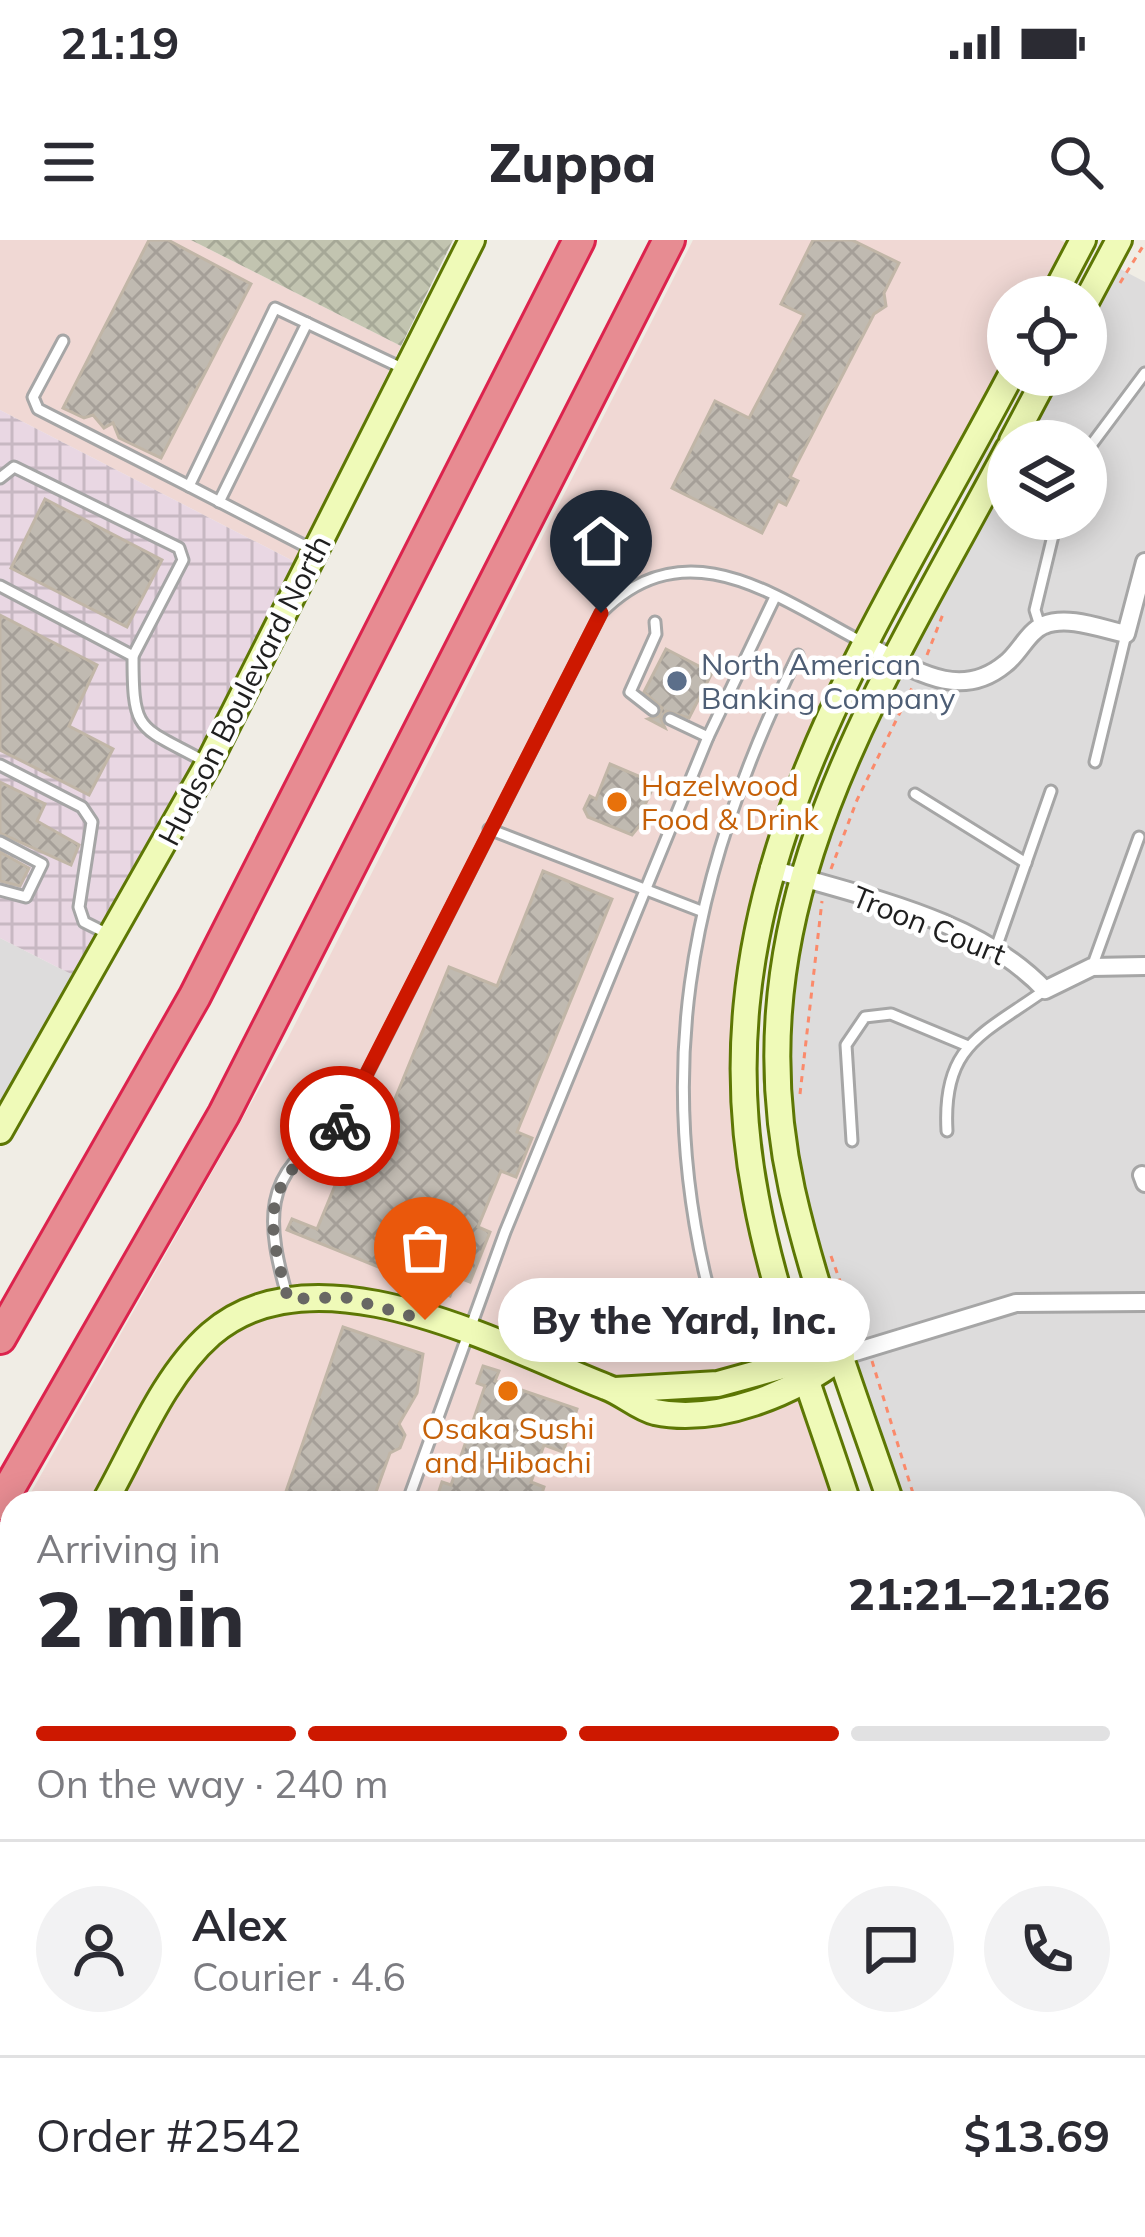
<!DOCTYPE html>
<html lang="en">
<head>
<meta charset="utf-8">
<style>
	:root { --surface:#fff; --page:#f2f2f3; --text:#2b2b33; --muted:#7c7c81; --line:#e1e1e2; --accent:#cd1800 }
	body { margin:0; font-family:Mulish,sans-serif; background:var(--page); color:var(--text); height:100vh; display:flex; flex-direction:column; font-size:45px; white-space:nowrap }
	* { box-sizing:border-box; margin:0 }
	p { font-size:39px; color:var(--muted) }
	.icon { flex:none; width:66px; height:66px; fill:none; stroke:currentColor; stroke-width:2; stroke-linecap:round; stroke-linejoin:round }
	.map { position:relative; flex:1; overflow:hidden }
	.side { position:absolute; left:0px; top:1251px; width:1146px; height:747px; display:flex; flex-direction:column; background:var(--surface); border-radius:36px 36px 0 0; box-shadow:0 6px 30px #0003 }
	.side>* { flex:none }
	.tools { position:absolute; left:987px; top:36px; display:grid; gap:24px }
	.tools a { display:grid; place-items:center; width:120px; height:120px; border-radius:50%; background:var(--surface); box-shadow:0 6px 30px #0003; font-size:60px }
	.pin { position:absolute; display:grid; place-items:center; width:102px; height:102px; color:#fff; margin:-123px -51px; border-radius:50% 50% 50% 0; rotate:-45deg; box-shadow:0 0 12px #0007 }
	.pin .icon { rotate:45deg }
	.courier { position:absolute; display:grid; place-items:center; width:120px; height:120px; margin:-60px; border:9px solid #cd1800; border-radius:50%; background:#fff; color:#222; box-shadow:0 3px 15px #0007 }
	.bubble { position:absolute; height:84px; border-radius:42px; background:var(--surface); box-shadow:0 6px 30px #0003; font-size:39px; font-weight:800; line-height:84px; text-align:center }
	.head em { font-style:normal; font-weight:800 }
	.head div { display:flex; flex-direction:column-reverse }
	.head { display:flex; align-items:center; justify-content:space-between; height:204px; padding:0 36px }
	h1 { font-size:78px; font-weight:800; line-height:90px }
	.bar { display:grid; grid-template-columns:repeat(4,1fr); gap:18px 12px; align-content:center; height:144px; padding:0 36px }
	.bar i { height:15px; border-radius:9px; background:var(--line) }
	.bar .active { background:var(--accent) }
	.bar p { grid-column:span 4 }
	.line { display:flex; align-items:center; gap:30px; padding:0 36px; border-top:3px solid var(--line) }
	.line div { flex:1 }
	.round { display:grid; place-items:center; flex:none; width:126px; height:126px; border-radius:63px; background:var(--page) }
	.status { display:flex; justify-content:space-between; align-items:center; height:84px; padding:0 60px; background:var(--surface); direction:ltr }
	.status svg { height:33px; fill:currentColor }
	header { display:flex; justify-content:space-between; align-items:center; height:156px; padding:0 36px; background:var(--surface); font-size:54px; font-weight:800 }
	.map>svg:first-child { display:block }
</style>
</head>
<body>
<div class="status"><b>21:19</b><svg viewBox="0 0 49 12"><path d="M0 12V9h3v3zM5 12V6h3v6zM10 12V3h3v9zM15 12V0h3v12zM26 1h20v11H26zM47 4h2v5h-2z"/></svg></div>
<header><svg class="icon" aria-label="menu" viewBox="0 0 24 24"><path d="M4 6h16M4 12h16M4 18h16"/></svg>Zuppa<svg class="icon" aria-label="search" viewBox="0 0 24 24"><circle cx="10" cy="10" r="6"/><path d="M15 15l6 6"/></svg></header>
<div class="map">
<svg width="1145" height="1997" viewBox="0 0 1145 1997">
	<defs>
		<pattern id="industrial-grid" width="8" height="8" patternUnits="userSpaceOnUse" patternTransform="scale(3)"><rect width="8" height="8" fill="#e9d7e3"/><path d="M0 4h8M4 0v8" fill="none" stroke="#c7b8c2"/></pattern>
		<pattern id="construction-cross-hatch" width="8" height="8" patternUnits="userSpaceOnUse" patternTransform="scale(3)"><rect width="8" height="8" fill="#c2c4b0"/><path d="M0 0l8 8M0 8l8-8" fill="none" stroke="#a6a897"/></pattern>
		<pattern id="park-tufts" width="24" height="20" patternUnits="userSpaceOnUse" patternTransform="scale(3)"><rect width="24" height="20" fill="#c2facd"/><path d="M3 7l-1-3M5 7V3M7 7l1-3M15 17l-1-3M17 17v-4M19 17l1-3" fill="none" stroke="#a6d6b0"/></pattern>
		<pattern id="building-cross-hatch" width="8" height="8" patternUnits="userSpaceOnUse" patternTransform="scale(3)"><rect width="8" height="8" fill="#c0bab1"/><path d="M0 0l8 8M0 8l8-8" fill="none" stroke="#a59f98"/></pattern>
	</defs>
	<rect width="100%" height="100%" fill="#f0ede5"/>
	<g fill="#dddcdc">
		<polygon points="1107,22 1145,42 1145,1470 1134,1474 1134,1263 891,1263 842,1116 780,857 800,638 1008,209 1008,279 1086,279 1086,201 1012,201 1047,135 1086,135 1086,62"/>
		<polygon points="0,698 75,736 0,862"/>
		<polygon points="1145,1752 1145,1997 1142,1997 1134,1970 1134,1757"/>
	</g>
	<g fill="#f0d8d4">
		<polygon points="0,0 191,0 401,106 295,322 0,170"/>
		<polygon points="693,0 1060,0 1078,9 1053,57 1008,57 1008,135 822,494 769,628 749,908 848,1263 25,1263 288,798"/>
		<polygon points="12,1284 12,1986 307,1986 289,1997 0,1997 0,1304"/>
	</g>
	<polygon fill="url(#industrial-grid)" points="0,170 295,322 182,546 75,736 0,698"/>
	<polygon fill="url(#construction-cross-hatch)" points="191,0 453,0 401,106"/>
	<g fill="url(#park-tufts)">
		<polygon points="1145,1470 1145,1752 1134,1757 1134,1474"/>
		<polygon points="307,1986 1075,1986 1079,1997 289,1997"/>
	</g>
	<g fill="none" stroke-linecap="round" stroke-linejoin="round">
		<g stroke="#a5cadd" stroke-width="4.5">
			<polyline points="1134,1685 1145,1675"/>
			<polyline points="594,1986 605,1997"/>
			<polyline points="360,1997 376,1986"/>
			<polyline points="618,1997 635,1986"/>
		</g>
	</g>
	<g fill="url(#building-cross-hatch)" stroke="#c1b6a7" stroke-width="3">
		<polygon points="149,0 168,0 251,44 161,218 119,198 113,183 104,188 93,175 84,178 63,168"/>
		<polygon points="813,0 852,0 899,23 884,53 886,66 874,74 790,237 798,241 786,265 778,261 762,293 672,248 715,161 749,178 804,75 781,64"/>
		<polygon points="45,259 162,320 127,387 11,328"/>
		<polygon points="0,375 97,425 69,486 113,509 89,555 0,510"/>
		<polygon points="666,409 712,433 689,478 666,471 661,479 665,488 648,479 659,476 662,468 644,452"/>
		<polygon points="610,524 655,543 645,565 652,567 649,574 632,595 588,577 584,569 590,556 596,559"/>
		<polygon points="0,542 45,564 37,581 79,605 71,625 0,593"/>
		<polygon points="0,612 29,628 20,646 0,641"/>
		<polygon points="543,631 612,659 517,892 532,898 516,937 501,931 478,987 490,992 470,1042 457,1037 450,1056 287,990 292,979 317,989 353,902 374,910 449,727 497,746"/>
		<polygon points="343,1087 423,1114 417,1153 399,1184 405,1195 400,1208 390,1213 372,1263 282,1263"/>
		<polygon points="483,1126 499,1131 495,1141 577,1169 563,1212 544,1205 531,1242 544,1247 539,1263 435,1263 442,1242 451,1245 485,1146 477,1143"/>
		<polygon points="12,1642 12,1712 0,1705 0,1662"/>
		<polygon points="0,1766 12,1773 12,1899 0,1891"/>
	</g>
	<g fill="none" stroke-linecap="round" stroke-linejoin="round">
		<defs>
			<g id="lane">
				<polyline points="63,101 33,157 38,169 189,246"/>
				<polyline points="1086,212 1145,133"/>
				<polyline points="0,238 14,227 179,308 183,320 133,416"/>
				<polyline points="219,262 307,83"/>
				<polyline points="311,309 189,246 275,68 402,128"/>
				<path d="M0,346l133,70c0,78 5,69 71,105"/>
				<polyline points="1040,386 1035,370 1057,279"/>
				<polyline points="653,470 630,452 656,394 655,382"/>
				<polyline points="670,479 708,497"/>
				<polyline points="1095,522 1126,394"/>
				<polyline points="0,525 82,567 92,582 79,667 84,682 108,694"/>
				<polyline points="915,554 1026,623"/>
				<polyline points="489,589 701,671"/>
				<polyline points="0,602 42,624 26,657 0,650"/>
				<polyline points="996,708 1051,551"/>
				<polyline points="1092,727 1139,597"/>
				<path d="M947,891c-5,-86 35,-96 98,-141"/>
				<polyline points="852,901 846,805 865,777 891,774 968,806"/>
				<path d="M288,1059c-21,-74 -30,-128 51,-170l262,-516c86,-88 178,-14 265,31"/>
				<path d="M719,1089c-71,-245 -32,-450 79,-674"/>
				<polyline points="407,1263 505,992 708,497 775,357"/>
				<polyline points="0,1730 12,1737"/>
			</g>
			<g id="street">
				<path d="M869,406c44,23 90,56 136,18 14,-10 23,-33 39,-39 24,-10 58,4 82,9l19,-72"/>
				<path d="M769,628c93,29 207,49 276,122l47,-23 53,-1"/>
				<polyline points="1142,935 1145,943"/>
				<polyline points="842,1116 1016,1063 1145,1062"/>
				<polyline points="1134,1305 1145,1303"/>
				<polyline points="1134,1872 1145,1868"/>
			</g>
			<g id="secondary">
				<polyline points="1053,57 1083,0"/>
				<polyline points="1086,62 1119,0"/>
				<polyline points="1012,201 1047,135"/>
				<polyline points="0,891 208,524 472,0"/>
				<polyline points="615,1150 718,1144 815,1117"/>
				<path d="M104,1263c31,-54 59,-127 107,-169 104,-90 288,11 395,53 17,6 32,21 49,25 63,13 139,-19 187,-56"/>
				<path d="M848,1263c-32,-100 -73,-201 -92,-305 -61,-317 115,-557 255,-823"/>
				<path d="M891,1263c-35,-103 -75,-207 -99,-313 -63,-287 89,-500 216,-741"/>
				<polyline points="0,1442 12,1421"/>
				<polyline points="1086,1986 1090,1997"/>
				<polyline points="1118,1986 1122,1997"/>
			</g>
			<g id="highway">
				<polyline points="0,1098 195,756 579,0"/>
				<polyline points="0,1264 224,874 669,0"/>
			</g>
		</defs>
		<use href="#lane" stroke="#a6a6a6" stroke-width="15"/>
		<use href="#street" stroke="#a6a6a6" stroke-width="22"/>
		<use href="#secondary" stroke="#5d7704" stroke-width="30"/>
		<use href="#highway" stroke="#dc234d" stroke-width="36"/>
		<g stroke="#fb8a6b" stroke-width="3" stroke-dasharray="6 6" stroke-linecap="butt">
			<polyline points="1120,43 1145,3"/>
			<polyline points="1086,102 1100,77"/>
			<polyline points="927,415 943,374"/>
			<polyline points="831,629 857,560 913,446"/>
			<polyline points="800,854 822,661"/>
			<polyline points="831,1016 858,1091"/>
			<polyline points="872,1121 916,1263"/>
			<polyline points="1134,1946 1145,1982"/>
			<polyline points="702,1997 715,1986"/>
		</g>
		<use href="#lane" stroke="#fff" stroke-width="9"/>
		<use href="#street" stroke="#fff" stroke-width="16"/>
		<use href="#secondary" stroke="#effab8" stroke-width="24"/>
		<use href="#highway" stroke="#e78c92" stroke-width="30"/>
	</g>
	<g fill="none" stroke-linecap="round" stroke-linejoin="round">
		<path stroke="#686764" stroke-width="12" stroke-dasharray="0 21.6" d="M340,886c-77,59 -77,82 -52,173l56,-2 81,23"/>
		<polyline stroke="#cd1800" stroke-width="15" points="340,886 601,373"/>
	</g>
	<circle fill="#5c6f8a" stroke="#fff" stroke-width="4.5" cx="677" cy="441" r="12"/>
	<g fill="#e8710a" stroke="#fff" stroke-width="4.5">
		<circle cx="617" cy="562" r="12"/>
		<circle cx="508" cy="1151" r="12"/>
	</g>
	<g text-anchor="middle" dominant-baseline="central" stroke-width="9" stroke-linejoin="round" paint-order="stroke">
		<g font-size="30" fill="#4e5e75" stroke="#fff" text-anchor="start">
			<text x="701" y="424">North American<tspan x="701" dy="34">Banking Company</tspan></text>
		</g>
		<g font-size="30" fill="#1f1f1f" stroke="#fff">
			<text transform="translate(244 450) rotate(-63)">Hudson Boulevard North</text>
			<text transform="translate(929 685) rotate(22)">Troon Court</text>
		</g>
		<g font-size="30" fill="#c56008" stroke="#fff" text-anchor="start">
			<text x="641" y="545">Hazelwood<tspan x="641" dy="34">Food &amp; Drink</tspan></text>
			<text x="508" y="1188" text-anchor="middle">Osaka Sushi<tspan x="508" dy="34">and Hibachi</tspan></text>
		</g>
	</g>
</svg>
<div class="tools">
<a><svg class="icon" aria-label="locate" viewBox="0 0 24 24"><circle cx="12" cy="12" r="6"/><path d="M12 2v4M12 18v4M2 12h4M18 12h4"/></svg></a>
<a><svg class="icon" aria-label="layers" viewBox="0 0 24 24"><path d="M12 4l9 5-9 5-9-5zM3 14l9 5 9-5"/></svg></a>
</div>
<div class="pin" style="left:425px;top:1080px;background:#ea580c"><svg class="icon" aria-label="bag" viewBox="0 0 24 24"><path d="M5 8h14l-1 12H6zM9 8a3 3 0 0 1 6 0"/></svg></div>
<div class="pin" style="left:601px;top:373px;background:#1f2937"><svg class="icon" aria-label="home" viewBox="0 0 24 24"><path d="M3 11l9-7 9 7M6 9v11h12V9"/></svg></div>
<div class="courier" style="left:340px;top:886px"><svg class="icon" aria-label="bike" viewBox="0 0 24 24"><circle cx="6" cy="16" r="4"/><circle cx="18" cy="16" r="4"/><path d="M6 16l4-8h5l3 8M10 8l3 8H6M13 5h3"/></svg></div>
<div class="bubble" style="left:498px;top:1038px;width:372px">By the Yard, Inc.</div>
<section class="side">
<div class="head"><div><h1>2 min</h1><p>Arriving in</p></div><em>21:21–21:26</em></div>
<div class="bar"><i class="active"></i><i class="active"></i><i class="active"></i><i></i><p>On the way · 240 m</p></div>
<div class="line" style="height:216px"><a class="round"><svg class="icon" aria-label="person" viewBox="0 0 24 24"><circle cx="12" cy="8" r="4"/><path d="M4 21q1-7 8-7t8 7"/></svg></a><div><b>Alex</b><p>Courier · 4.6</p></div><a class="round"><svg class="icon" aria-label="chat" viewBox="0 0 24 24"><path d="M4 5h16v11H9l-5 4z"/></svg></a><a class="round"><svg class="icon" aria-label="phone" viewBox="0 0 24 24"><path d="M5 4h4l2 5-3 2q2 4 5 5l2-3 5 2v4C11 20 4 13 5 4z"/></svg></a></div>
<div class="line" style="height:156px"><div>Order #2542</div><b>$13.69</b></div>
</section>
</div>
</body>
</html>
